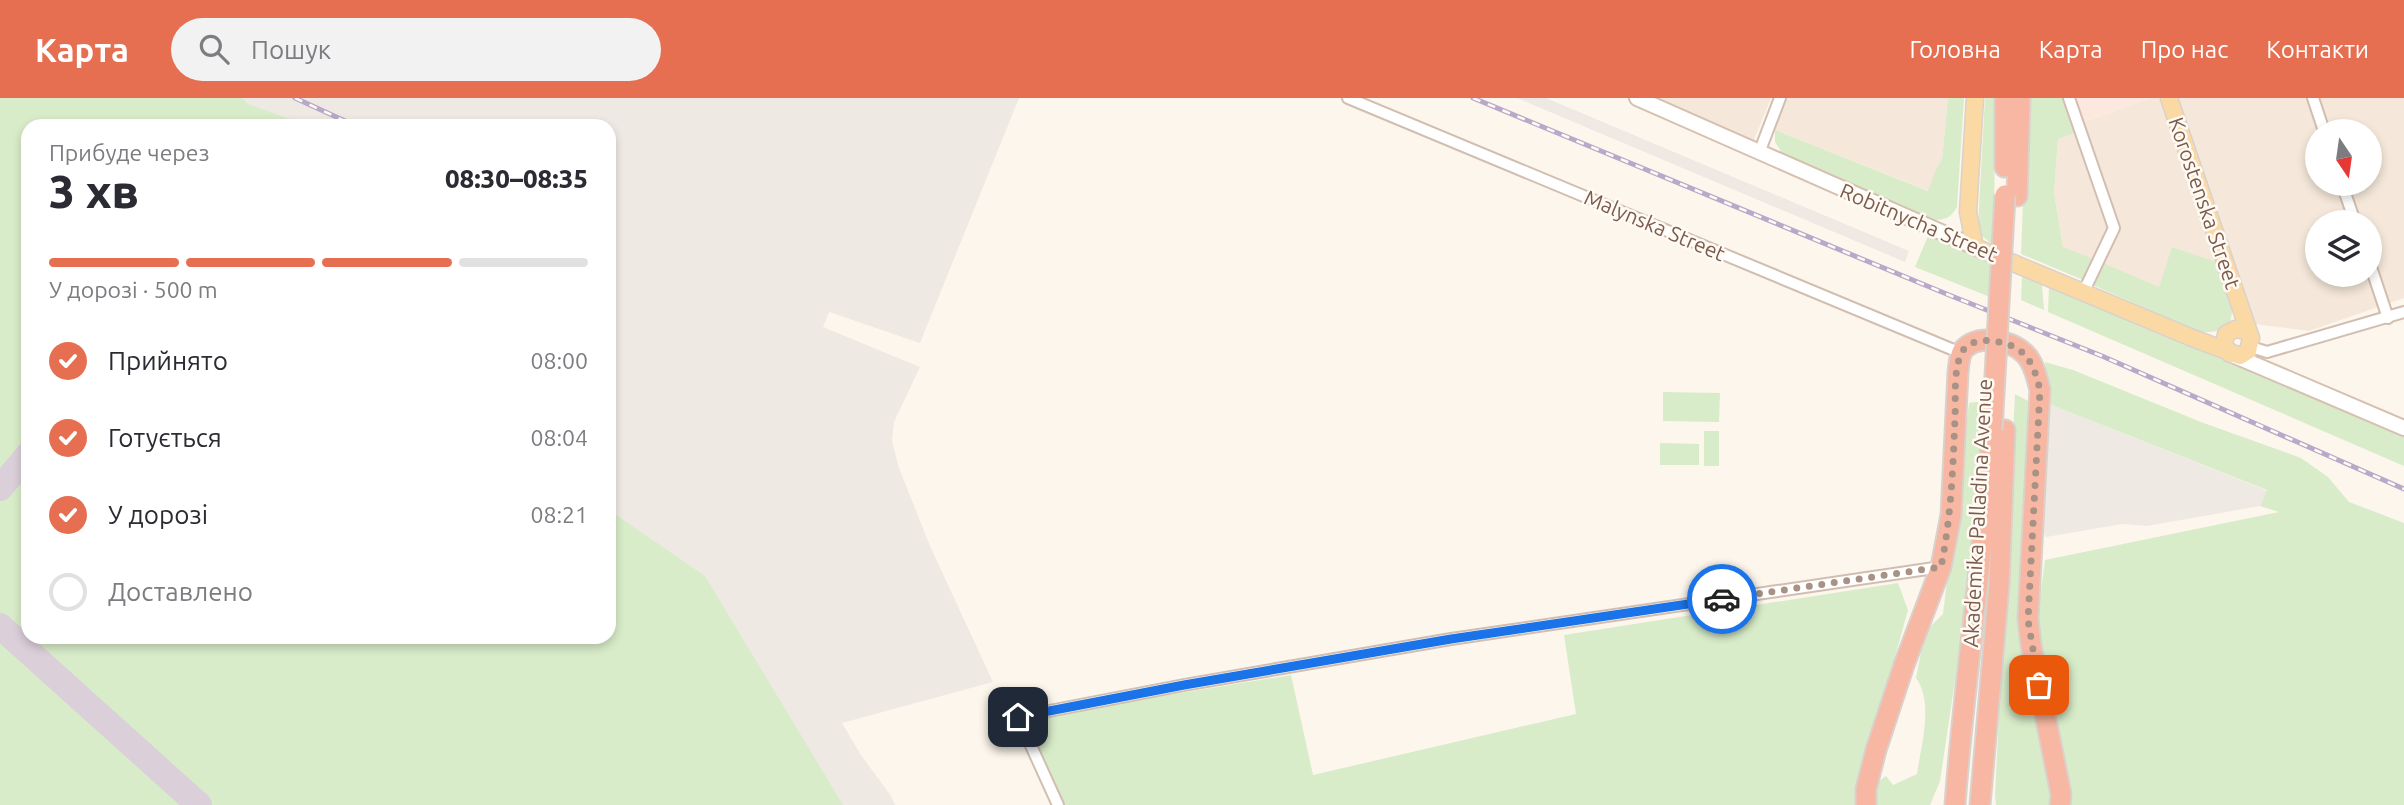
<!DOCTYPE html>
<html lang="uk">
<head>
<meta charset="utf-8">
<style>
	:root { --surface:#fff; --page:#f2f2f3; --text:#2b2b33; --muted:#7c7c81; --line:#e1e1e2; --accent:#e76f51 }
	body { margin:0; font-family:Ubuntu,sans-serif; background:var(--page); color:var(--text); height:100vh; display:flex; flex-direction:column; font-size:26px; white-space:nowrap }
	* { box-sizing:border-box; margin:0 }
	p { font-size:23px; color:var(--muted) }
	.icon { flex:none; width:38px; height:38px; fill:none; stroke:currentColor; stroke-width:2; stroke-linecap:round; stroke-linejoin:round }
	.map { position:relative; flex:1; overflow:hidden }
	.side { position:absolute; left:21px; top:21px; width:595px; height:525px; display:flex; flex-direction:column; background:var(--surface); border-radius:21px; box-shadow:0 4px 10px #0003 }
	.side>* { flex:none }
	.needle { width:46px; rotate:167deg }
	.buttons { position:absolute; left:2305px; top:21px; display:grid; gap:14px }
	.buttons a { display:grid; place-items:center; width:77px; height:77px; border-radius:50%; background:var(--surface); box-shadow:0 4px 10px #0003; font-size:35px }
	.pin { position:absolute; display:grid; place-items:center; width:60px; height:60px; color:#fff; margin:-30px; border-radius:14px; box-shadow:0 4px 10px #0006 }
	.courier { position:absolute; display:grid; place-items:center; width:70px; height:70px; margin:-35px; border:5px solid #1a73e8; border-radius:50%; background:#fff; color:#222; box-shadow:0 2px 9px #0007 }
	.head em { font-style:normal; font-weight:800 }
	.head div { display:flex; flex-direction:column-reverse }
	.head { display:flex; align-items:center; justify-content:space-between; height:119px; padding:0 28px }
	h1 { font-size:46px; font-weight:800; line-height:52px }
	.bar { display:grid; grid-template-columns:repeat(4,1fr); gap:10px 7px; align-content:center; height:84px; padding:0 28px }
	.bar i { height:9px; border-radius:5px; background:var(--line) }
	.bar .active { background:var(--accent) }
	.bar p { grid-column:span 4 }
	ol { padding:0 28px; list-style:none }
	li { display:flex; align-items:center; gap:21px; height:77px }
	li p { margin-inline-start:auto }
	li .icon { padding:7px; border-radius:50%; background:var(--accent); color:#fff; stroke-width:4 }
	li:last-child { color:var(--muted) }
	li i { width:38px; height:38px; border:4px solid var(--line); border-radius:50% }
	header { display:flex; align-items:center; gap:42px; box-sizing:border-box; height:98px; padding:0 35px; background:var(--accent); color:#fff }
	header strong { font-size:33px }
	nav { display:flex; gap:38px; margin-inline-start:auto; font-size:24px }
	.search { width:490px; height:63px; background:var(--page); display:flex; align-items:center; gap:18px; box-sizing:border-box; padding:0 24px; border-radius:38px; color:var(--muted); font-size:26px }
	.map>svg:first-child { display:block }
</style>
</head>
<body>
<header>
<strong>Карта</strong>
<div class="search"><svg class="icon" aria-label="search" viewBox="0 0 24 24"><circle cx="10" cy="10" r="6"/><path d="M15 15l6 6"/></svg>Пошук</div>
<nav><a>Головна</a><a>Карта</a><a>Про нас</a><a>Контакти</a></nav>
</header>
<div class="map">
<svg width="2404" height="707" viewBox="0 0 2404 707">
	<rect width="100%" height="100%" fill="#fdf6ec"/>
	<g fill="#f5e8da" fill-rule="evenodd">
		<polygon points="1658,0 1771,0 1754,42"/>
		<polygon points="1787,0 1948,0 1942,63 1936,71 1929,93 1775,32"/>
		<polygon points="2151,0 2162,0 2219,165 2159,190 2063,149 2054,95 2058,40 2075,35 2100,110 2112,114 2081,25"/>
		<path d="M2175,0h229v200l-95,33 -55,-7zM2317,33h53v53h-53zM2317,124h53v53h-53z"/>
	</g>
	<polygon fill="#fde8e0" points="2072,0 2151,0 2081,25"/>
	<g fill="#efe9e4" fill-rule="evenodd">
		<path d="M0,0h1019l-99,245 -91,-31 -6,15 97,40 -26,55 -2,19 7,27 31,78 63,136 -151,41 19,32 30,41 4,9h-895zM28,28h581v511h-581z"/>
		<polygon points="1517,0 1546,0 1909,153 1905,164"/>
		<polygon points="2049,306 2268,393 2260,408 2147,428 2122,426 2046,439 2041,430"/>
	</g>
	<g fill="#d8ecc9">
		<polygon points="0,0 242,0 248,6 310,28 28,28 28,539 609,539 609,412 705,478 843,707 0,707"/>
		<path d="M1948,0h16l-7,109c-6,10 -9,12 -21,13l-152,-64 -9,-14v-12l153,61 8,-22 6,-9z"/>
		<polygon points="1985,0 1995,0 1994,148 1981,137 1978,127"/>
		<polygon points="2027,0 2063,0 2075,35 2058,41 2054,95 2063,149 2093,161 2083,182 2021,156"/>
		<polygon points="1928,138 1995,167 1995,201 1915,169"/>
		<path d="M2172,149l47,16c9,28 32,73 -20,69l-106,-47 10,-22 56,24z"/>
		<polygon points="2022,179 2042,187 2044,212 2021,202"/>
		<polygon points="2049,189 2404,338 2404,368 2048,214"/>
		<polygon points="2045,264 2073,272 2201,324 2301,360 2328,379 2349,404 2404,425 2404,707 2068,707 2036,532 2045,462 2279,414 2260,408 2267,392 2049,306"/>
		<polygon points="1663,294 1720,295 1719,324 1663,323"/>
		<polygon points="2015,296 2028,303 2018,533 2053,695 2052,707 1996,707 1995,697"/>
		<path d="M1983,303l-3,89 -12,104 -28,187 -10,24h-57l3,-22 10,-7 7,9 24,-11c4,-29 17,-71 -1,-96l9,-46 18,-18 26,-211z"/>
		<rect x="1704" y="333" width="15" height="35"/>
		<polygon points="1660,345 1699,346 1699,367 1660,367"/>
		<polygon points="1898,485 1908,512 1859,688 1860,707 1064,707 1026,626 1034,619 1291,577 1313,677 1576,616 1564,537"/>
	</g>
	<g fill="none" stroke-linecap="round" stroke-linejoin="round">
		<g stroke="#dbcfda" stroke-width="26">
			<polyline points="0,390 28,357"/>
			<polyline points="0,528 199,707"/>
		</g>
		<defs>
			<g id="street">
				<polyline points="1348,0 1961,255"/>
				<polyline points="2069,0 2114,130 2083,195"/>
				<polyline points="2313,0 2324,33"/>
				<polyline points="1759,55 1780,0"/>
				<polyline points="2342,86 2355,124"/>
				<polyline points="2370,166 2388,220"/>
				<polyline points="2251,249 2267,254 2404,214"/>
				<polyline points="1058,707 1018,619 1184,587 1451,541 1941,469"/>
			</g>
			<g id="secondary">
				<polyline points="1637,0 1975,149"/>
				<polyline points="2235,258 2404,330"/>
			</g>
			<g id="primary">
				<polyline points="1975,0 1968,114 1975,149 2190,239 2240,258 2248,253 2251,240 2169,0"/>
				<polyline points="2230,256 2224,246 2226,236 2235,231 2246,233 2249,236"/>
			</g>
			<g id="highway">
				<polyline points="2005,0 2005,69"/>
				<polyline points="2017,98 2020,0"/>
				<path d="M1866,707v-16l10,-39 28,-85 37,-98 10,-52 7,-143c1,-7 1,-16 5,-22 15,-17 48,-10 62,4 9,9 12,24 15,36l-12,229 3,26 30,149 -1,11"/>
				<path d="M1955,707c9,-126 29,-250 37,-375"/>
				<polyline points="1980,707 1999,486 2005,332"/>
			</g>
		</defs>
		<use href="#street" stroke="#d1beb0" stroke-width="14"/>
		<use href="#secondary" stroke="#d6c0b0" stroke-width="18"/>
		<use href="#primary" stroke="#dad1cd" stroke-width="19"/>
		<use href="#highway" stroke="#dad1cd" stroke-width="23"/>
		<use href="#street" stroke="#fff" stroke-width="10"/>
		<use href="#secondary" stroke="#fff" stroke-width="14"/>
		<use href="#primary" stroke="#fbd9a5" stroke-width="16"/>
		<use href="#highway" stroke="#f7b7a3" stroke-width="19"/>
		<defs>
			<g id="rail">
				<polyline points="295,0 356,28"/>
				<polyline points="1473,0 1949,197 2102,258 2404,391"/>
			</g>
		</defs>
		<use href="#rail" stroke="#b9a8c9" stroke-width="5"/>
		<use href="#rail" stroke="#fffaf3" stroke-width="2.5" stroke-dasharray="8" stroke-linecap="butt"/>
		<defs>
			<polyline id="highway-bridge" points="1992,332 2005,97"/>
		</defs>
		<use href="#highway-bridge" stroke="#dad1cd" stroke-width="23" stroke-linecap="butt"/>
		<use href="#highway-bridge" stroke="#f7b7a3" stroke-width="19"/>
	</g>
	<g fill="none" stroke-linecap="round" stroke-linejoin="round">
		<path stroke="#a89285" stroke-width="7" stroke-dasharray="0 12.6" d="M1722,501l219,-32c10,-49 12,-99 14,-149 1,-19 -2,-46 6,-64 8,-20 43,-14 57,-5 14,10 18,25 22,41l-12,230 11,65"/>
		<polyline stroke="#1a73e8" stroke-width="9" points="1018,619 1184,587 1451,541 1722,501"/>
	</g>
	<g text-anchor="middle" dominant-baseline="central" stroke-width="5" stroke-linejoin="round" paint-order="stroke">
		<g font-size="21" fill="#7a5c4d" stroke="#fffaf3">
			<text transform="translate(2205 105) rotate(71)">Korostenska Street</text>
			<text transform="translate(1919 124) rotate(23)">Robitnycha Street</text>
			<text transform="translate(1655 127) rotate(23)">Malynska Street</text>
			<text transform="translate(1977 415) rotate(-87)">Akademika Palladina Avenue</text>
		</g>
	</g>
</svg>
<div class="buttons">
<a><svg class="needle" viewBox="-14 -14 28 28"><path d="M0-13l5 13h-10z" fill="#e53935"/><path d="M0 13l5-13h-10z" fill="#7c7c81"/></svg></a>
<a><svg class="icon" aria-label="layers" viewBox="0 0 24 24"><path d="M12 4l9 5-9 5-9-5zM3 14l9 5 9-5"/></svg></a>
</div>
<div class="pin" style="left:2039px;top:587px;background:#ea580c"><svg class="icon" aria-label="bag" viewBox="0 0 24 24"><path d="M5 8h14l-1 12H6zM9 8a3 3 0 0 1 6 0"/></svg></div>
<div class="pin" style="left:1018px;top:619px;background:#1f2937"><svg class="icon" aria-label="home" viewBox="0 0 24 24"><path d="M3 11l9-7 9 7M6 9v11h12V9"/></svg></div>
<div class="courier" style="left:1722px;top:501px"><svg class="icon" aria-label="car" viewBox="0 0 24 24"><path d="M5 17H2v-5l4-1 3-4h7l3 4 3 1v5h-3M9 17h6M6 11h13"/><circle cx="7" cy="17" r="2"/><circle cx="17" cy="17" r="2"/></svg></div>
<section class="side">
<div class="head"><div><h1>3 хв</h1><p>Прибуде через</p></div><em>08:30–08:35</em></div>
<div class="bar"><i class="active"></i><i class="active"></i><i class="active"></i><i></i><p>У дорозі · 500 m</p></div>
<ol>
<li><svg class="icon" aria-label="check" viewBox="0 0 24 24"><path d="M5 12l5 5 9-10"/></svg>Прийнято<p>08:00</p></li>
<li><svg class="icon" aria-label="check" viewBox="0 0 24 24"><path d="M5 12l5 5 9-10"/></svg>Готується<p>08:04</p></li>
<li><svg class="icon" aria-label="check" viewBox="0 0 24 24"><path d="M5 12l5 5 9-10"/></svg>У дорозі<p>08:21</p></li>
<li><i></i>Доставлено</li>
</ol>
</section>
</div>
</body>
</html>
